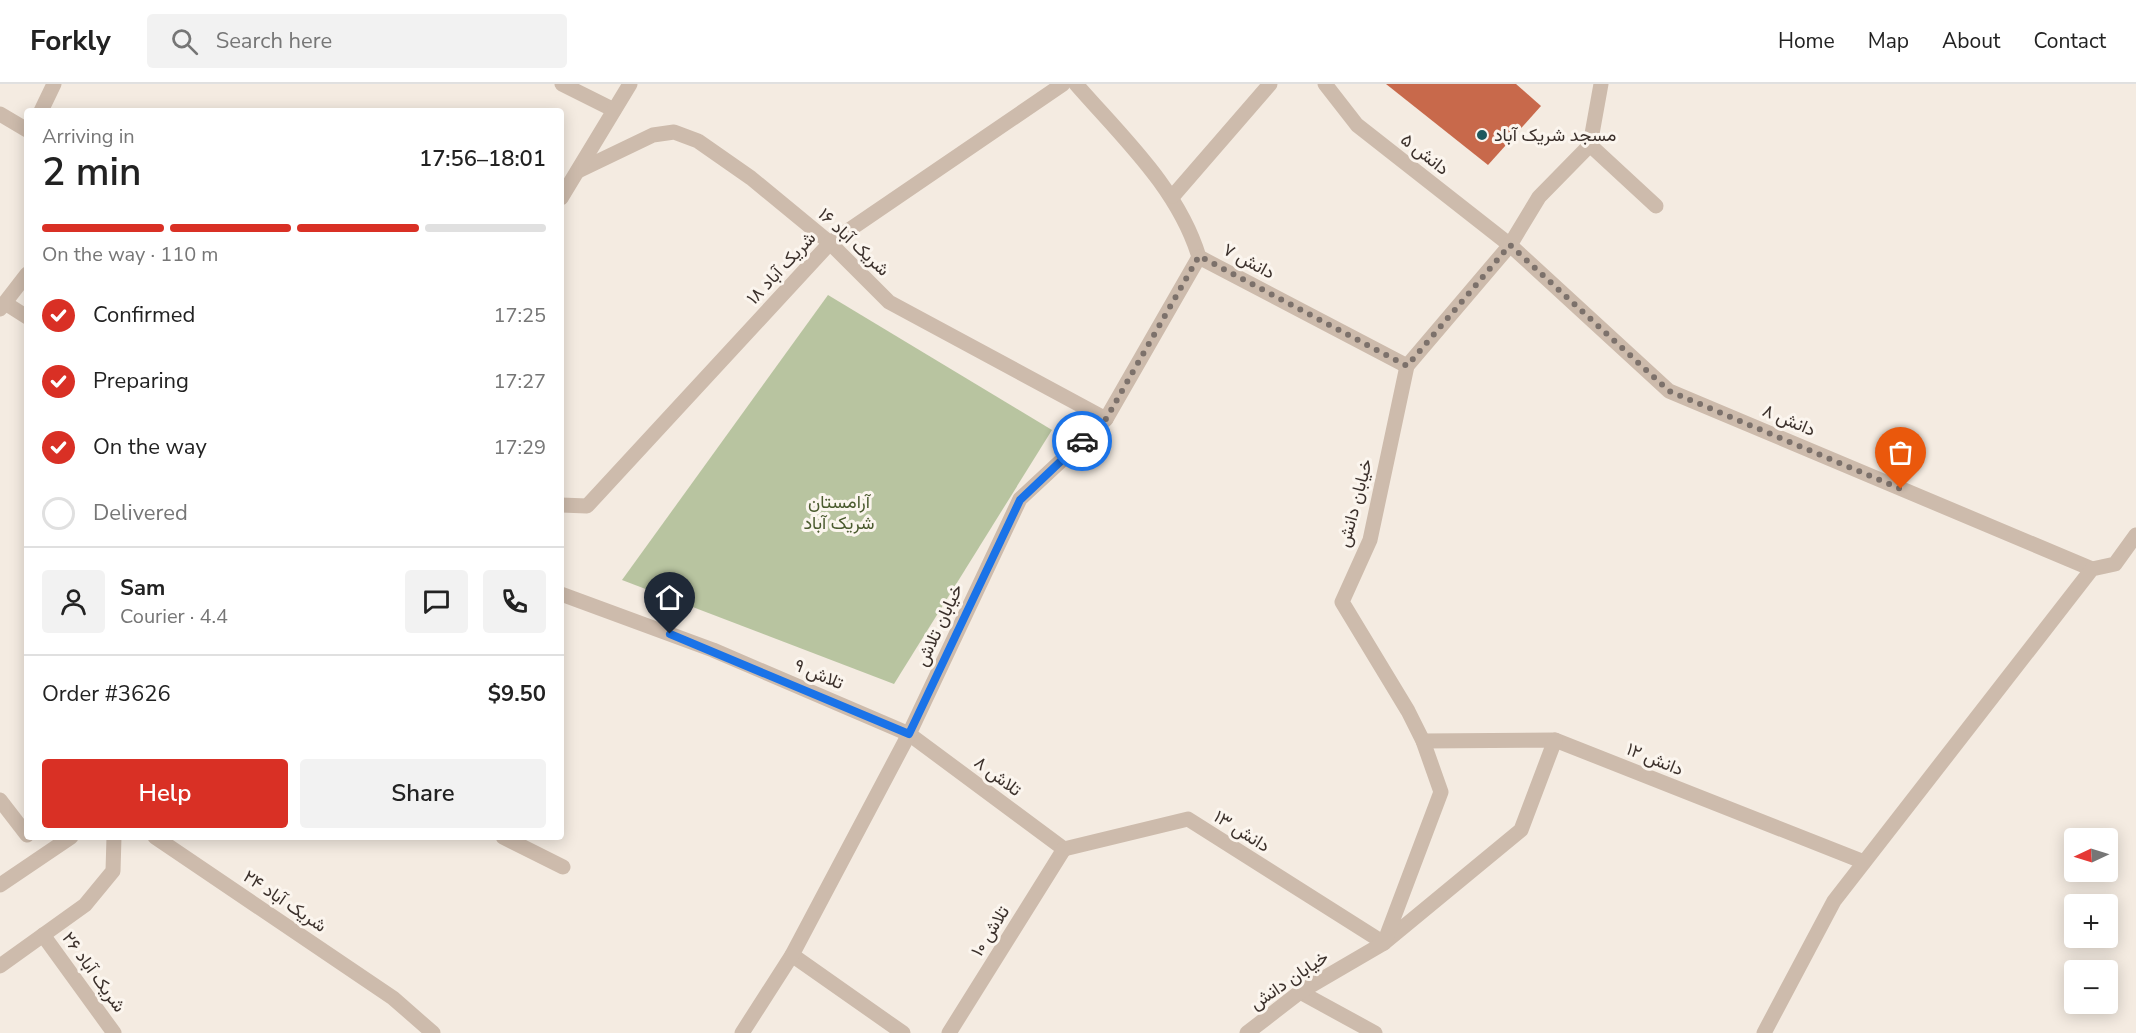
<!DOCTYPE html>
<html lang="en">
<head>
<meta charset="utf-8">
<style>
	:root { --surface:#fff; --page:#f2f2f2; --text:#222; --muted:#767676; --line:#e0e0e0; --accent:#d93025 }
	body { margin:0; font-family:"Nunito Sans",Vazirmatn,sans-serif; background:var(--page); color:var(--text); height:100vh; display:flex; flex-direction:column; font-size:22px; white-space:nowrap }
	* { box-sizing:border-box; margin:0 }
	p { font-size:20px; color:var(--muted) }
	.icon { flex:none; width:33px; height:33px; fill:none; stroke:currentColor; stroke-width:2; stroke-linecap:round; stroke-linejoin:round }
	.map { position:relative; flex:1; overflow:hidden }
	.sheet { position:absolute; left:24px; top:24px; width:540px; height:732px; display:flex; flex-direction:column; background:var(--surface); border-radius:6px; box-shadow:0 3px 15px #0003 }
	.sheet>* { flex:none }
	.needle { width:39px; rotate:266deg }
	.tools { position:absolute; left:2064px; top:744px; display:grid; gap:12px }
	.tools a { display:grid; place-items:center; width:54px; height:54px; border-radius:6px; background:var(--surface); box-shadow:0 3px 15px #0003; font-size:30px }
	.pin { position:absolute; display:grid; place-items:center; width:51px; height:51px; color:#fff; margin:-62px -26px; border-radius:50% 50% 50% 0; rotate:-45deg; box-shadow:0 0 6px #0007 }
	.pin .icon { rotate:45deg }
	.courier { position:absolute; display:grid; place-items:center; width:60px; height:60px; margin:-30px; border:4px solid #1a73e8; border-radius:50%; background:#fff; color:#222; box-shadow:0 2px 8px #0007 }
	.summary em { font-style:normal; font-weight:600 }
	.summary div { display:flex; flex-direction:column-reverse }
	.summary { display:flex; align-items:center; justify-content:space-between; height:102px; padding:0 18px }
	h1 { font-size:39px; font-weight:600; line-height:45px }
	.bar { display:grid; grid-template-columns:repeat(4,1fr); gap:9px 6px; align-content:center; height:72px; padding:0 18px }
	.bar i { height:8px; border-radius:4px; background:var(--line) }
	.bar .selected { background:var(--accent) }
	.bar p { grid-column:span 4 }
	.line { display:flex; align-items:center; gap:15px; padding:0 18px; border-top:2px solid var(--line) }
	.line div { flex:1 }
	.round { display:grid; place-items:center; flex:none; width:63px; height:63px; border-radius:6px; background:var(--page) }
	ol { padding:0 18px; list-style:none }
	li { display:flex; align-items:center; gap:18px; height:66px }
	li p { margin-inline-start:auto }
	li .icon { padding:6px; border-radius:50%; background:var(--accent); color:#fff; stroke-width:4 }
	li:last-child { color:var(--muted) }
	li i { width:33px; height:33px; border:3px solid var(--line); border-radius:50% }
	.primary-button { display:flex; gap:12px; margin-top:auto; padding:12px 18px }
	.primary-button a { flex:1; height:69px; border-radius:6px; background:var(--accent); color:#fff; font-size:24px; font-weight:600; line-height:69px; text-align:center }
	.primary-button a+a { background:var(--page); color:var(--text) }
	header { display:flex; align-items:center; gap:36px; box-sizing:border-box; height:84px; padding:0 30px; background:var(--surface); border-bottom:2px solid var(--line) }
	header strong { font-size:28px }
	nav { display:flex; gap:33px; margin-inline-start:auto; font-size:21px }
	.search { width:420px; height:54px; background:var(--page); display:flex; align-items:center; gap:15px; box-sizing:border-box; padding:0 21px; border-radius:6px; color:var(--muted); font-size:22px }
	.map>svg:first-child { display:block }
</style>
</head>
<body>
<header>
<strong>Forkly</strong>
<div class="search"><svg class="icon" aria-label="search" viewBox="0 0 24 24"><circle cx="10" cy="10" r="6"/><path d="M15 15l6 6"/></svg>Search here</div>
<nav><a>Home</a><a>Map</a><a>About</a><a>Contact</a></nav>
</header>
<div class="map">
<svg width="2136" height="949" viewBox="0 0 2136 949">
	<rect width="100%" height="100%" fill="#f4ebe1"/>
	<polygon fill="#b8c4a0" points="828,211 1052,346 894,600 622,496"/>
	<polygon fill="#c8694b" points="1386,0 1516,0 1541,22 1488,81"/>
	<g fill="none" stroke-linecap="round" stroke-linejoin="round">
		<g stroke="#cdbbac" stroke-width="15">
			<polyline points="562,0 614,26"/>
			<path d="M1076,0c46,53 102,104 123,173l208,109"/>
			<polyline points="1325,0 1357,41 1510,161 1669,307 2092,485"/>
			<polyline points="41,27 54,0"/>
			<polyline points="0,30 27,46"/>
			<polyline points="1590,61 1656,122"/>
			<polyline points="578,87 653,51 674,48 698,57 751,94 830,159 889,218 1106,335"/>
			<polyline points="1173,112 1270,0"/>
			<polyline points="561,114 630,0"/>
			<polyline points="5,219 27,233"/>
			<polyline points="0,225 27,190"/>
			<polyline points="561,421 587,422 830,159 1063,0"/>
			<polyline points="561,510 713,566 909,650 1064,765"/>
			<polyline points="1423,657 1555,656 1864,778"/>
			<polyline points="0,716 27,751"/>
			<polyline points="155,753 393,914 433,949"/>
			<polyline points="503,753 563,783"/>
			<polyline points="1064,765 1188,735 1384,859 1521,746 1555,656"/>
			<polyline points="0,801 71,753"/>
			<polyline points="43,851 114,949"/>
			<polyline points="792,871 903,949"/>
			<polyline points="0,882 85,821 113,787 114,753"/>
			<polyline points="1300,908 1375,949"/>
			<polyline points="742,949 792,871 909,650 1020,415 1106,335 1199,173"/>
			<polyline points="949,949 1064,765"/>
			<polyline points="1247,949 1300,908 1384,859 1441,708 1423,657 1408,627 1342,518 1370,456 1407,282 1510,161 1539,113 1590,61 1601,0"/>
			<polyline points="1764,949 1834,817 2092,485 2115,480 2136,451"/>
		</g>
	</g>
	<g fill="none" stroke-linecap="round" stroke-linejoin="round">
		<polyline stroke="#7c716b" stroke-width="6" stroke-dasharray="0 10.8" points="1082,357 1106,335 1199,172 1407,282 1510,161 1669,307 1901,405"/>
		<polyline stroke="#1a73e8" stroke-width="8" points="670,550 909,650 1020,416 1082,357"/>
	</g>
	<circle fill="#1f5a5e" stroke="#fbf5ee" stroke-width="2" cx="1482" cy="51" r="6"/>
	<g text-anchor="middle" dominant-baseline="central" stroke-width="6" stroke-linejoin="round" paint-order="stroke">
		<g font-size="18" fill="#3b302b" stroke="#fbf5ee" text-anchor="start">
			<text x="1494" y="51">مسجد شریک آباد</text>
		</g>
		<g font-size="18" fill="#3b302b" stroke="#fbf5ee">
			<text transform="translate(1425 70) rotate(38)">دانش ۵</text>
			<text transform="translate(854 158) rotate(43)">شریک آباد ۱۶</text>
			<text transform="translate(1249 177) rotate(28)">دانش ۷</text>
			<text transform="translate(781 184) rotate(-47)">شریک آباد ۱۸</text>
			<text transform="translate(1789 336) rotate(23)">دانش ۸</text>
			<text transform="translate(1355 419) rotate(-75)">خیابان دانش</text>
			<text transform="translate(939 541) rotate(-65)">خیابان تلاش</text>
			<text transform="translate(819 590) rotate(23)">تلاش ۹</text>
			<text transform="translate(1655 675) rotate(22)">دانش ۱۲</text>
			<text transform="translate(998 692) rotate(37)">تلاش ۸</text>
			<text transform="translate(1242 747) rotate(32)">دانش ۱۳</text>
			<text transform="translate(285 817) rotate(34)">شریک آباد ۲۴</text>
			<text transform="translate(990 847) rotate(-58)">تلاش ۱۰</text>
			<text transform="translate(94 888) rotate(54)">شریک آباد ۲۶</text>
			<text transform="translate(1289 896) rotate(-34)">خیابان دانش</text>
		</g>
		<g font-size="18" fill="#4a5a2e" stroke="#fbf5ee">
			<text x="839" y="418">آرامستان<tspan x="839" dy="21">شریک آباد</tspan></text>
		</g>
	</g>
</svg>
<div class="tools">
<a><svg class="needle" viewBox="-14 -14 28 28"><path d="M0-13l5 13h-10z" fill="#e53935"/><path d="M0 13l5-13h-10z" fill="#767676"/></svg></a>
<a>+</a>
<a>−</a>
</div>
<div class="pin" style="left:1901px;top:405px;background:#ea580c"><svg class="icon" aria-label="bag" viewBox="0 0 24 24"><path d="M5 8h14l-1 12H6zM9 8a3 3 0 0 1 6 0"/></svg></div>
<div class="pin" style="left:670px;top:550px;background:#1f2937"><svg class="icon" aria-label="home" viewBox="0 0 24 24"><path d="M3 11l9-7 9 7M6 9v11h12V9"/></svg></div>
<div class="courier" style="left:1082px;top:357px"><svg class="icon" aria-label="car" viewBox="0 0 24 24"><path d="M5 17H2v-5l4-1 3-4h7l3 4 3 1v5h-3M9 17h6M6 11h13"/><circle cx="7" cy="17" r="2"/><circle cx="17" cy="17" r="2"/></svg></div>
<section class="sheet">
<div class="summary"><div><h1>2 min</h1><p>Arriving in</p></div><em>17:56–18:01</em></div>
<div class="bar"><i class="selected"></i><i class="selected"></i><i class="selected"></i><i></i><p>On the way · 110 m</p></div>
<ol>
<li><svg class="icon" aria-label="check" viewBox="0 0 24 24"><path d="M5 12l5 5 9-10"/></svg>Confirmed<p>17:25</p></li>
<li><svg class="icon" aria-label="check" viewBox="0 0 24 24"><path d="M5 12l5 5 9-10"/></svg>Preparing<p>17:27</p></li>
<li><svg class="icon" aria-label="check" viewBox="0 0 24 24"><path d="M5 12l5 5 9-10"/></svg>On the way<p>17:29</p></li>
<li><i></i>Delivered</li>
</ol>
<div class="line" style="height:108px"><a class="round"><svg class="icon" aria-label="person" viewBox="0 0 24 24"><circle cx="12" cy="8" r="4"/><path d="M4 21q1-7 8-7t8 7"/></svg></a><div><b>Sam</b><p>Courier · 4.4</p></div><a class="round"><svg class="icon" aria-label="chat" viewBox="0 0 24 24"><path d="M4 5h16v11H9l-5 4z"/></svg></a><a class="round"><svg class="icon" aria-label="phone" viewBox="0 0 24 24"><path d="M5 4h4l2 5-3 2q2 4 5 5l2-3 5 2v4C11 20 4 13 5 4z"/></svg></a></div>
<div class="line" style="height:78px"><div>Order #3626</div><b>$9.50</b></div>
<div class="primary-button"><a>Help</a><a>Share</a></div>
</section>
</div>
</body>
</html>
